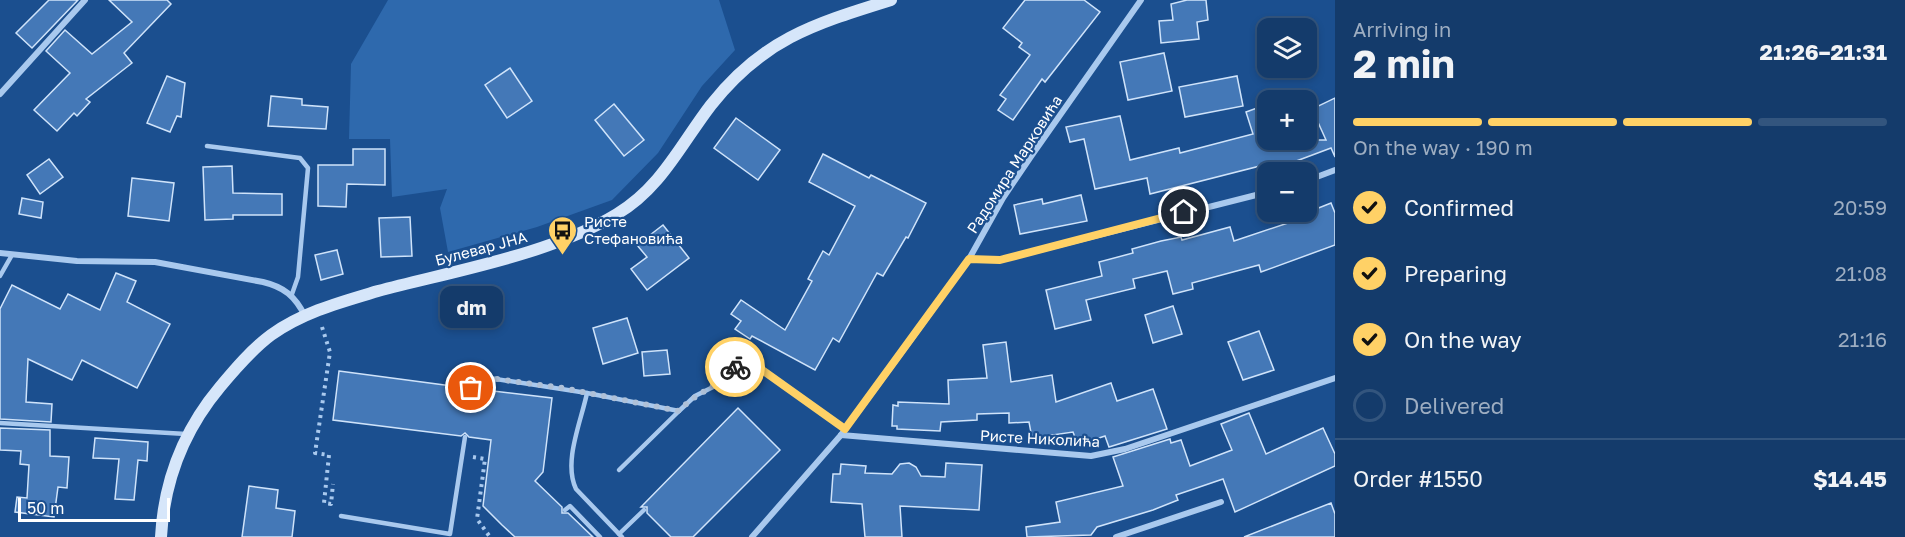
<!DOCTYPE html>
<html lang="en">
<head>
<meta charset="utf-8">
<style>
	:root { --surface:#143b6b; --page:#1d4271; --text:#f1f3f6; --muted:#9dadc1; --line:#33557e; --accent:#ffd166 }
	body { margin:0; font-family:"Golos Text",sans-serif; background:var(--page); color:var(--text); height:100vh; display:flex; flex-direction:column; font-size:22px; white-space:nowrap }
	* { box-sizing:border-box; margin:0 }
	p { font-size:20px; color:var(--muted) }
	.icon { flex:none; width:33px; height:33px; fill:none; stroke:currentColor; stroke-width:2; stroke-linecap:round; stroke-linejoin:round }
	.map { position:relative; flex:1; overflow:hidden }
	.details { display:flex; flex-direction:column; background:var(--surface); width:570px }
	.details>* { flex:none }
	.controls { position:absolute; left:1257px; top:18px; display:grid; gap:12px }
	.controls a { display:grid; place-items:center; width:60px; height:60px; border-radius:12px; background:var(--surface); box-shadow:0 3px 9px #0003,0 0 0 2px var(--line); font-size:30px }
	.scale { position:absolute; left:18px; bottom:15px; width:152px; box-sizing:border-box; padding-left:6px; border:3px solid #fff; border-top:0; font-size:16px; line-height:21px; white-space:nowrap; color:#fff; -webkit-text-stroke:4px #1b4f8f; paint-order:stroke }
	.pin { position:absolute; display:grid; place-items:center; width:51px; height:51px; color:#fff; margin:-26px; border:3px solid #fff; border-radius:50%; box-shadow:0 2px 6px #0007 }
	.courier { position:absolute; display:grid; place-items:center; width:60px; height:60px; margin:-30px; border:4px solid #ffd166; border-radius:50%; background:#fff; color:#222; box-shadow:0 2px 8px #0007 }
	.bubble { position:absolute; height:42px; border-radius:12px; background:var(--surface); box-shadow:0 3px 9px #0003,0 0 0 2px var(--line); font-size:20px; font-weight:700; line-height:42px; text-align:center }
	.head em { font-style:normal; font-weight:700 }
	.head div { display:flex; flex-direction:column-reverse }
	.head { display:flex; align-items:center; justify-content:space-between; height:102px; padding:0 18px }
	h1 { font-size:39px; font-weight:700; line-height:45px }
	.bar { display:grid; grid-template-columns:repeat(4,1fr); gap:9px 6px; align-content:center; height:72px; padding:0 18px }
	.bar i { height:8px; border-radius:4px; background:var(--line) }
	.bar .on { background:var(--accent) }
	.bar p { grid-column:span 4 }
	.line { display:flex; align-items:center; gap:15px; padding:0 18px; border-top:2px solid var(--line) }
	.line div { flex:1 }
	ol { padding:0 18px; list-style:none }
	li { display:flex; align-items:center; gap:18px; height:66px }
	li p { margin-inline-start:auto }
	li .icon { padding:6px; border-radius:50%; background:var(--accent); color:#111; stroke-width:4 }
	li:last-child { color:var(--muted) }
	li i { width:33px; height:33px; border:3px solid var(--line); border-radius:50% }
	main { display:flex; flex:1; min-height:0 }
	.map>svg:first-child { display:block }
</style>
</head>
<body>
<main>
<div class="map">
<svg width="1335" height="537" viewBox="0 0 1335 537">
	<rect width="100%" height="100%" fill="#1b4f8f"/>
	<polygon fill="#2e69ad" points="388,0 719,0 735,50 702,86 658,153 612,200 537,227 448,252 440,208 447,189 392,197 390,139 349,139 351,64"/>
	<g fill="#4478b7" stroke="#cfe3fa" stroke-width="1.5">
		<polygon points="49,0 78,0 32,48 16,33"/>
		<polygon points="109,0 167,0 171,4 124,53 132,63 86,99 90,102 77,116 74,113 57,131 34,110 70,73 46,51 65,30 92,54 132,22"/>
		<polygon points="1025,0 1084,0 1100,12 1045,82 1042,79 1013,120 998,110 1006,99 1000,95 1030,55 1019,47 1022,43 1003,28"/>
		<polygon points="1187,0 1206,0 1208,20 1197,22 1199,39 1161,43 1159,21 1173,20 1171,4"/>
		<polygon points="1164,53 1172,91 1128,100 1120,62"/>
		<polygon points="510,68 532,101 507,118 485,85"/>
		<polygon points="167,76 185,83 181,117 177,116 170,132 147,123"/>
		<polygon points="1237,76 1243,106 1185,117 1179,87"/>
		<polygon points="271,96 302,99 302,105 328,107 326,129 268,126"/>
		<polygon points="1335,98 1335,157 1331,148 1267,172 1264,165 1150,194 1147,178 1095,189 1084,139 1070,142 1066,127 1120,116 1130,160 1179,148 1180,153 1253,134 1246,112 1268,104 1268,140 1326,140 1312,109"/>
		<polygon points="614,104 644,140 624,156 595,120"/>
		<polygon points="736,118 780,150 758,180 714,148"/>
		<polygon points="353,149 385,149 385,185 347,184 346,207 318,206 318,165 353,165"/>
		<polygon points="823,154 869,178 871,175 926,203 908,238 906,237 883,276 877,273 839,342 833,338 815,370 752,336 750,339 735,329 741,321 731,314 741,300 785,330 812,281 808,279 823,251 829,255 855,206 809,182"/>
		<polygon points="49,159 63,177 40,194 27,175"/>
		<polygon points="232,166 233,193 282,194 282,215 233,215 233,219 205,220 203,167"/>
		<polygon points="132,178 174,183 169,221 128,216"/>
		<polygon points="1081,195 1087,221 1020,234 1014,205 1042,199 1043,204"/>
		<polygon points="22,198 43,202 41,218 19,214"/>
		<polygon points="1331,203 1335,213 1335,245 1261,272 1259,265 1192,283 1193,289 1173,294 1167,271 1133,279 1135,288 1086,300 1091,320 1055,329 1046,290 1102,276 1099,262 1133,253 1132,249 1161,241 1181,237 1182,240 1230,227 1234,241 1297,220 1296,217"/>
		<polygon points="410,217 412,256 381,257 379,218"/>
		<polygon points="663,225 689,258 647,290 631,269 647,257 637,245"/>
		<polygon points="337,250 343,274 321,280 315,255"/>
		<polygon points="116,273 136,281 127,302 170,324 137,388 82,360 72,380 28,359 26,402 52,404 51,422 0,419 0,309 12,285 60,309 68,294 100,310"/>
		<polygon points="1173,306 1182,334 1153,343 1145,315"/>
		<polygon points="627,318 638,353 603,364 593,328"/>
		<polygon points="1259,331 1274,370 1243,380 1228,342"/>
		<polygon points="1006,342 1011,382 1052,375 1056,402 1111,383 1117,401 1153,389 1167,429 1109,447 1105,436 1078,445 1073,432 1032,438 1029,422 1009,423 1009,413 977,414 977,420 941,422 940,431 897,429 897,426 892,426 893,405 898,406 898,402 949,404 948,380 987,378 983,345"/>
		<polygon points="667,350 670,374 644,376 642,352"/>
		<polygon points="339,371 467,388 470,392 476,389 552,398 543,472 535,481 562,507 562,513 568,513 593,537 515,537 502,525 483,506 491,440 469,437 465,433 461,436 333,420"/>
		<polygon points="738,408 780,450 693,537 671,537 647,513 647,507 641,507"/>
		<polygon points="1249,413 1266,454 1323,428 1335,454 1335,466 1235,512 1223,479 1176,495 1178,500 1153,510 1097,527 1091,535 1027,537 1026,527 1060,522 1056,502 1123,486 1113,457 1170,439 1171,443 1181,440 1190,466 1232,450 1221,424"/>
		<polygon points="0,428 50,430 50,456 69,457 67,488 58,487 54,517 15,512 17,497 27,498 29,465 20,464 21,451 0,450"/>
		<polygon points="95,438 148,442 147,461 138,460 134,500 115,499 119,459 93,458"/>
		<polygon points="909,463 916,467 921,476 945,477 946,463 982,465 979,510 900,506 902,537 865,537 862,504 831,502 833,474 840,474 841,464 866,466 865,473 892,474 900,464"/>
		<polygon points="249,486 278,490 276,508 295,511 292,537 242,537"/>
		<polygon points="1331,503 1335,514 1335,537 1244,537"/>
	</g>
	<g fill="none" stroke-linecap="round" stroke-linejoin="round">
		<g stroke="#a9c9ee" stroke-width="4" stroke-dasharray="3 4.5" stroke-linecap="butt">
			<polyline points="322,327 330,352 315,453 329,455 324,503 331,504 333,484"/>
			<polyline points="473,457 485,459 477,519 490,537"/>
		</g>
		<g stroke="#a9c9ee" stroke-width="4.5">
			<polyline points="207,146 300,158 308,168 298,277 292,294"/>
			<polyline points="0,276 12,255"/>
			<path d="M471,388l4,-10 8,-1 104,16c-6,29 -24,69 -11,96l46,48"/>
			<polyline points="587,393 679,411 695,396 723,382 744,357 845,429"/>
			<polyline points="0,423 186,434"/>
			<polyline points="619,470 679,411"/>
			<polyline points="565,510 570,506 600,537"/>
			<polyline points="341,516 450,534 465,437"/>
			<polyline points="619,534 644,510"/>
		</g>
		<g stroke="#a9c9ee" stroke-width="6">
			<polyline points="0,94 85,0"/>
			<polyline points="1306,181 1335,170"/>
			<path d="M0,253l77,8 78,1 108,20c21,5 32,14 42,34"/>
			<polyline points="969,259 1000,260 1268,192"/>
			<polyline points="841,435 1091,456 1125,449 1335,378"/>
			<polyline points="752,537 841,435 915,334 969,259 1003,198 1032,155 1141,0"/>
			<polyline points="1116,537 1221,502"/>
		</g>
		<path stroke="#d6e6fa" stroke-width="12" d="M161,537c3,-56 23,-107 59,-150 15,-18 32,-38 51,-52 32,-23 70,-33 107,-44 75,-20 174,-37 239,-77 44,-26 64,-70 94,-109 52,-66 103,-81 180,-105"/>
	</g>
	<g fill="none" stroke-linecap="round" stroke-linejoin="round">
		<path stroke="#afc1d8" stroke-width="6" stroke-dasharray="0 10.8" d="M471,388l5,-10h13l74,10 116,23c18,-20 38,-22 56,-44"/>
		<polyline stroke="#ffd166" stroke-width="8" points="735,367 744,357 845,429 969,259 1000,260 1184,212"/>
	</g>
	<defs>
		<symbol id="bus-pin" viewBox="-11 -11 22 30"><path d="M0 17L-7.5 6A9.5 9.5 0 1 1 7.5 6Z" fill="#ffd166" stroke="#1b4f8f"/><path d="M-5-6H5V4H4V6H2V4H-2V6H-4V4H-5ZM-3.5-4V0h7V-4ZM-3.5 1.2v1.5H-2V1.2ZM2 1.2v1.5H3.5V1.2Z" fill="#111"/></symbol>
	</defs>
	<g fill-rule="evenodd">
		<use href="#bus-pin" x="546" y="214" width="33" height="45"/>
	</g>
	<g text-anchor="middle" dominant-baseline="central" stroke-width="4.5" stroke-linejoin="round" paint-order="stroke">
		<g font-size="15" fill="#fff" stroke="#1b4f8f">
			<text transform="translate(1014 164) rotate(-57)">Радомира Марковића</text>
			<text transform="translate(481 248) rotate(-15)">Булевар ЈНА</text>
			<text transform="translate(1040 438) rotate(3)">Ристе Николића</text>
		</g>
		<g font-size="15" fill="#fff" stroke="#1b4f8f" text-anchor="start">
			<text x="584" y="221">Ристе<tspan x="584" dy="17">Стефановића</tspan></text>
		</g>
	</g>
</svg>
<div class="controls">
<a><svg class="icon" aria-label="layers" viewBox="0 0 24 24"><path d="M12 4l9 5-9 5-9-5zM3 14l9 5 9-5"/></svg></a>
<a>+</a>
<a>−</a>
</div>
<div class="scale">50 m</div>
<div class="pin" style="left:471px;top:388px;background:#ea580c"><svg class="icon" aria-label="bag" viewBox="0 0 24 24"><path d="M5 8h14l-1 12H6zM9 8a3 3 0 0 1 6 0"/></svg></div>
<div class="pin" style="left:1184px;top:212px;background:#1f2937"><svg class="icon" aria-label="home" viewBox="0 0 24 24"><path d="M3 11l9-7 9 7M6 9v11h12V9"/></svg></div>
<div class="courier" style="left:735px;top:367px"><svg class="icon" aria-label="bike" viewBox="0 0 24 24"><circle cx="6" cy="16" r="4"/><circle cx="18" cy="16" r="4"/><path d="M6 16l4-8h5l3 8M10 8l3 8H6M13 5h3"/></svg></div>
<div class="bubble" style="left:440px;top:286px;width:63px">dm</div>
</div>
<section class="details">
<div class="head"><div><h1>2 min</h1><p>Arriving in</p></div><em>21:26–21:31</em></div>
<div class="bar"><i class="on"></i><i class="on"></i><i class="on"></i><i></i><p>On the way · 190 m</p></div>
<ol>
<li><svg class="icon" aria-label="check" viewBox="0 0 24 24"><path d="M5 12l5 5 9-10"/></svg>Confirmed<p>20:59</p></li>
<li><svg class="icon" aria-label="check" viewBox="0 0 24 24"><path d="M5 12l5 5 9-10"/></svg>Preparing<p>21:08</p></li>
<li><svg class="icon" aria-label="check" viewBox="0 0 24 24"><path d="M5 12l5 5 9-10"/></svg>On the way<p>21:16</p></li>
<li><i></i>Delivered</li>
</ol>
<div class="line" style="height:78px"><div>Order #1550</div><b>$14.45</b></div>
</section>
</main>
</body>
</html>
